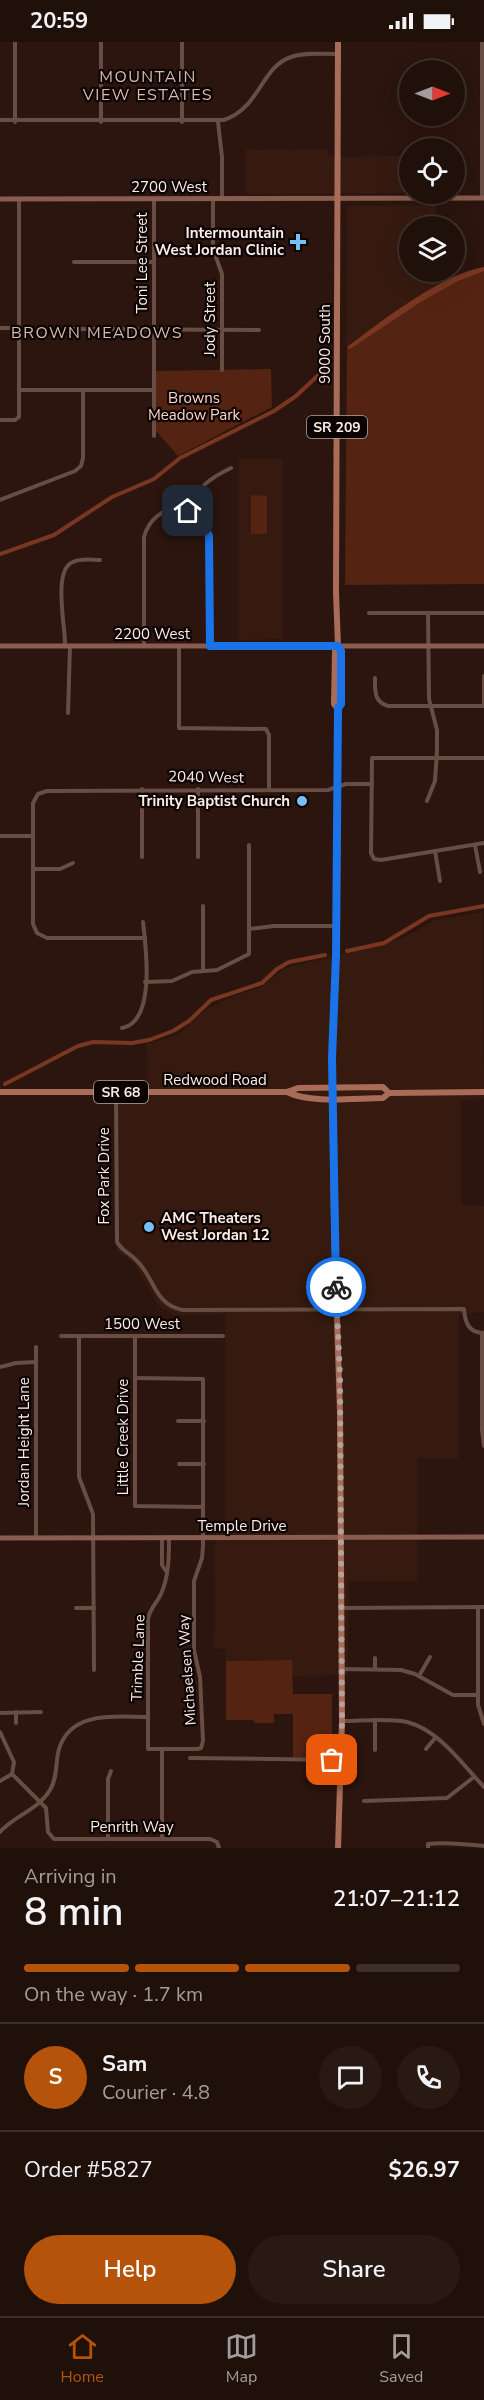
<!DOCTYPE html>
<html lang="en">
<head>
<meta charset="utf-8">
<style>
	:root { --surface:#20100a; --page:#281913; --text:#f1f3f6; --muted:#a29d9c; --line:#3d302b; --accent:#b45309 }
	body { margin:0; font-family:"Nunito Sans",sans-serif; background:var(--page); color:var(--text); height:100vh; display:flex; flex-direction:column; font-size:22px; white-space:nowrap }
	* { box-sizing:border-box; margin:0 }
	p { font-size:20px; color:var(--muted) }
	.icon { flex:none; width:33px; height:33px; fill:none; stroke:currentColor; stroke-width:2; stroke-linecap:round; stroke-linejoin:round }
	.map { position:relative; height:1806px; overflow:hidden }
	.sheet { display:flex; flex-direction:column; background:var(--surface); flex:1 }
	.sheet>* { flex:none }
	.needle { width:39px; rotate:90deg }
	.controls { position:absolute; left:399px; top:18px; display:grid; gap:12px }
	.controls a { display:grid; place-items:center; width:66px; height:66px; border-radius:50%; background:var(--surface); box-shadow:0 6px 24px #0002,0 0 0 2px var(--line); font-size:30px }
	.pin { position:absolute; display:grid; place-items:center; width:51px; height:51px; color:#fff; margin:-26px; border-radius:12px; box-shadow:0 3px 9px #0006 }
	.courier { position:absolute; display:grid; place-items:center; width:60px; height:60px; margin:-30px; border:4px solid #1a73e8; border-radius:50%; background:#fff; color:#222; box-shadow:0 2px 8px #0007 }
	.summary em { font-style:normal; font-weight:600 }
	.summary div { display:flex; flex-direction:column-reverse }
	.summary { display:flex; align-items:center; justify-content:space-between; height:102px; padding:0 24px }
	h1 { font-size:39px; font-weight:600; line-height:45px }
	.bar { display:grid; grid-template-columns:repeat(4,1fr); gap:9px 6px; align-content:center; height:72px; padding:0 24px }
	.bar i { height:8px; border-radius:4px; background:var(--line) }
	.bar .on { background:var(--accent) }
	.bar p { grid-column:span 4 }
	.line { display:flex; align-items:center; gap:15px; padding:0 24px; border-top:2px solid var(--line) }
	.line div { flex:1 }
	.round { display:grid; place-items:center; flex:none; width:63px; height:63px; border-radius:32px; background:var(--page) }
	.button { display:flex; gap:12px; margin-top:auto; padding:12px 24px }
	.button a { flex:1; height:69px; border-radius:36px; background:var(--accent); color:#fff; font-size:24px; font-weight:600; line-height:69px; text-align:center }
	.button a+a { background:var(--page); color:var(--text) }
	.status { display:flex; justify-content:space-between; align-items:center; height:42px; padding:0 30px; background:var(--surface); direction:ltr }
	.status svg { height:16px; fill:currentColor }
	.dock { display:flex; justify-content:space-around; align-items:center; height:84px; border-top:2px solid var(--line); background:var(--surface); font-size:16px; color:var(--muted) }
	.dock a { display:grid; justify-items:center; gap:3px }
	.dock .on { color:var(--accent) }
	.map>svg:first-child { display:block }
</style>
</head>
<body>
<div class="status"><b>20:59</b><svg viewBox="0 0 49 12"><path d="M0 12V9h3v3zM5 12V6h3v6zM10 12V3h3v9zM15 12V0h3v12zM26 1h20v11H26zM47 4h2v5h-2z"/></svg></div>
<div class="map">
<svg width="484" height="1806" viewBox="0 0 484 1806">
	<rect width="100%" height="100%" fill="#2b150e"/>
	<g fill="#361a10">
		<polygon points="328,107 329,115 402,114 402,151 246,152 245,108"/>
		<polygon points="436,163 437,184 410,184 410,230 440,230 441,243 349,305 346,302 347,164"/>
		<polygon points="239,417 283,417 283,597 239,598"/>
		<polygon points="482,870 484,1057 461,1059 461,1163 484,1164 484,1270 459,1272 459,1416 417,1416 417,1540 349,1539 348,1633 292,1634 292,1618 226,1619 225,1607 214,1606 215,1488 225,1487 225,1272 176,1273 159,1265 134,1221 117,1209 117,1046 148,1045 147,1002 178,993 204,969 230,955 262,945 283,927 401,897 435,878"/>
	</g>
	<g fill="#552312">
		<path d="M484,225v317l-139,1 2,-238c36,-27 93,-72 137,-80z"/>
		<polygon points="271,327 272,365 178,414 156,389 156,329"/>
		<polygon points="251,453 267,454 267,492 251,492"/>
		<polygon points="292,1618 293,1655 293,1652 332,1652 332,1715 293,1715 293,1672 274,1672 274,1681 254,1681 254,1678 226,1678 226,1619"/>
	</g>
	<path fill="#793721" d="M484,225v4l-26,10 -39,22 -69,46 -3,-2c35,-26 95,-73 137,-80z"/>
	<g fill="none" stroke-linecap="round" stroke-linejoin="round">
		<g stroke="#793721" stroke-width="4">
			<polyline points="0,512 54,493 112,455 154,437 180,416 274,369 296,354 327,325"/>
			<polyline points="347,909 384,901 429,874 484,864"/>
			<polyline points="5,1042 78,1004 93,1000 132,1001 149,998 173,989 189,979 211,958 262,941 277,927 289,920 325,913"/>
		</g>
		<g stroke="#674d44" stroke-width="4">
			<polyline points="15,0 15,80"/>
			<polyline points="482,0 482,156"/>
			<path d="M0,78h224c36,-12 37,-53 67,-63 14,-5 32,-3 47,-3"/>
			<polyline points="101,80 101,0"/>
			<polyline points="182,80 182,0"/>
			<polyline points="218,80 222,115 222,157"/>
			<polyline points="213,157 213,207 222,232 222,328"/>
			<polyline points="74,220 154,220"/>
			<polyline points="0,286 19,286"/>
			<polyline points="74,287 259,288"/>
			<polyline points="19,348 154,348"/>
			<polyline points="0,378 15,378 19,375 19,157"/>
			<polyline points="154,394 154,157"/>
			<polyline points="0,458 75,429 81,424 83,416 83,348"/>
			<path d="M188,469c8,-23 22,-33 43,-43"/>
			<polyline points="369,571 484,571"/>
			<path d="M65,604c1,-18 -13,-76 8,-84 8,-4 19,-2 27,-2"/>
			<path d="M144,604v-109c10,-36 55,-39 65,-1l1,110"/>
			<polyline points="179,604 179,686 266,687 269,693 269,748"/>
			<polyline points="484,634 484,664"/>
			<path d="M375,636c0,13 -1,24 13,28h96"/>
			<polyline points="68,671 70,604"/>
			<polyline points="484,716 372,716 371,811 374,817 381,818 484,801"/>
			<polyline points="427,759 435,739 437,709 437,688 429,657 428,571"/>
			<polyline points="0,794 33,794"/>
			<polyline points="475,803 480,830"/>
			<polyline points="435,809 440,839"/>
			<polyline points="142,815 142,747"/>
			<polyline points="198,815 198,747"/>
			<polyline points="33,827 60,827 73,821"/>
			<polyline points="249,887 274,884 337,884"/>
			<polyline points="145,896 47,896 37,891 33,882 33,761 38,752 47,749 328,748 346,742 372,742"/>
			<polyline points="203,928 203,864"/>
			<polyline points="145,940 172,939 192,930 217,928 249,912 249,803"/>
			<path d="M122,986c34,-6 24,-80 21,-106"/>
			<path d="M116,1050l1,150c5,9 13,11 20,19 18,17 17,44 46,49l281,-1c1,14 5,24 20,24"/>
			<polyline points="482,1291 482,1388 484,1404"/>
			<polyline points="61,1294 223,1294"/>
			<polyline points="79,1294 79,1435 93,1472 94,1628"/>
			<polyline points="135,1294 135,1464 203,1465"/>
			<polyline points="36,1305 36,1496"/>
			<polyline points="0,1325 16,1321 36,1320"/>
			<path d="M135,1336l68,1v167l-1,12 -8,23v69l6,27 3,64 -2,7 -4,1h-49v-130c2,-11 9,-16 13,-25 8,-18 8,-37 8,-56"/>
			<polyline points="178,1379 204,1379"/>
			<polyline points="179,1422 204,1422"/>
			<polyline points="162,1496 162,1523 166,1529"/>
			<polyline points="76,1566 94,1566"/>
			<polyline points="341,1566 484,1565"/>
			<polyline points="478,1566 478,1663 484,1682"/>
			<polyline points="375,1616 375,1627"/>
			<polyline points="341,1627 401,1628 415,1632 453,1653 478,1653"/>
			<polyline points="419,1634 430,1615"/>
			<polyline points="16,1670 16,1681"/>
			<polyline points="0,1671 41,1670"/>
			<path d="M342,1679c21,0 45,-3 65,1 32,8 55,42 77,65"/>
			<polyline points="0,1690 14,1720 12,1732"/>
			<polyline points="162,1707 162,1797"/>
			<polyline points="426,1707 436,1695"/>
			<polyline points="375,1708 375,1678"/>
			<polyline points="190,1716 341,1718"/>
			<polyline points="12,1732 46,1766 48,1790 54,1797 210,1797 217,1800 219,1806"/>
			<polyline points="0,1739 12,1732"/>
			<polyline points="364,1759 447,1756 474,1735"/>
			<path d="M0,1790c15,-17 38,-22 50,-42 8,-13 5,-27 9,-41 12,-39 57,-32 89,-32"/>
			<polyline points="108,1797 108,1737 111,1729"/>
			<path d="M428,1806v-4c19,-2 37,0 56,2"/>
		</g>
		<g stroke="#885c4e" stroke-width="5">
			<polyline points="0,157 484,156"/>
			<polyline points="0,604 484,604"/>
			<polyline points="0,1496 484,1495"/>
		</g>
		<g stroke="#a86c58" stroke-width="6">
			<polyline points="338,0 336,550 338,604 341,609 341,662 337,666 337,884 332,1022 334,1182 340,1370 342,1679 338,1806"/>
			<polyline points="337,666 334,662 335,609 338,604"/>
			<polyline points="0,1050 287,1050 298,1046 383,1045 389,1051"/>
			<path d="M287,1050c24,12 68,6 96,6l6,-5 95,-1"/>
		</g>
	</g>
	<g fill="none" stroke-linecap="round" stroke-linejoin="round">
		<polyline stroke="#b4a19b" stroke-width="6" stroke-dasharray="0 10.8" points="332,1718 341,1718 342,1679 340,1335 336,1245"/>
		<polyline stroke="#1a73e8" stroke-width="8" points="188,469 203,479 209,494 210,604 338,604 341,609 341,662 338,666 336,914 332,1016 336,1245"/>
	</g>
	<g fill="#77bff7" stroke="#0c0403" stroke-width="2">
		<path d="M295 191h6v6h6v6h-6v6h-6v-6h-6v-6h6z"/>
		<circle cx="302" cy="759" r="6"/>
		<circle cx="149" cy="1185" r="6"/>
	</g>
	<g text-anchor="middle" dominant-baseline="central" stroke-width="4.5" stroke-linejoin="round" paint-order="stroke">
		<g fill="#0c0403" stroke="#b5a6a3" stroke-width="1.5">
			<rect x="307" y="374" width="60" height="22" rx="4.5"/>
			<rect x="94" y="1039" width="54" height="22" rx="4.5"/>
		</g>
		<g font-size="14" font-weight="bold" fill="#fdece7">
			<text x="337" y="385">SR 209</text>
			<text x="121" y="1050">SR 68</text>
		</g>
		<g font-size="15" fill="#fdece7" stroke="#0c0403">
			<text x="169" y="145">2700 West</text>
			<text transform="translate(142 221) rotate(-90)">Toni Lee Street</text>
			<text transform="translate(210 277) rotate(-90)">Jody Street</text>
			<text transform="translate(325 302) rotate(-90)">9000 South</text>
			<text x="152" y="592">2200 West</text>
			<text transform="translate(206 735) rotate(1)">2040 West</text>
			<text x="215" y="1038">Redwood Road</text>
			<text transform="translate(104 1134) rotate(-90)">Fox Park Drive</text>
			<text x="142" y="1282">1500 West</text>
			<text transform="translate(123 1395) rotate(-90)">Little Creek Drive</text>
			<text transform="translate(24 1400) rotate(-90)">Jordan Height Lane</text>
			<text x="242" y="1484">Temple Drive</text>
			<text transform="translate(138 1616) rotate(-88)">Trimble Lane</text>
			<text transform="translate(187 1628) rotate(-94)">Michaelsen Way</text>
			<text x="132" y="1785">Penrith Way</text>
		</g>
		<g font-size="15" font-weight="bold" fill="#fdece7" stroke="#0c0403" text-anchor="end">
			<text x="284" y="191">Intermountain<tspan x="284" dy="17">West Jordan Clinic</tspan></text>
			<text x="290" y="759">Trinity Baptist Church</text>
			<text x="161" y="1176" text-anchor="start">AMC Theaters<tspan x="161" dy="17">West Jordan 12</tspan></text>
		</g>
		<g font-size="15" fill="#fed4c6" stroke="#0c0403">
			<text x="194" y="356">Browns<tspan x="194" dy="17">Meadow Park</tspan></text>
		</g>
		<g font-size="16" letter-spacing="1.5" fill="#d9bab0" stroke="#0c0403">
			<text x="148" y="35">MOUNTAIN<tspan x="148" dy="18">VIEW ESTATES</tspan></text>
			<text x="97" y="291">BROWN MEADOWS</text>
		</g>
	</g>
</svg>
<div class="controls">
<a><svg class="needle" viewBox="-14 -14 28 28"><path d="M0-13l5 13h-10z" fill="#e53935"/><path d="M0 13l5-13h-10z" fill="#a29d9c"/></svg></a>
<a><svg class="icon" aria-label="locate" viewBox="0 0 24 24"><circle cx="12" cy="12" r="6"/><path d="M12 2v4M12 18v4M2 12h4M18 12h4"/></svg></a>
<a><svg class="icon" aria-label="layers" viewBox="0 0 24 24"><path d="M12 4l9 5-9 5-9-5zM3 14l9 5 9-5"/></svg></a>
</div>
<div class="pin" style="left:332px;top:1718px;background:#ea580c"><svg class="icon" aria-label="bag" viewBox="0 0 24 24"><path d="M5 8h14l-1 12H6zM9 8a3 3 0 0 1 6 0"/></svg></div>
<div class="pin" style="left:188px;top:469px;background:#1f2937"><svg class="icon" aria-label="home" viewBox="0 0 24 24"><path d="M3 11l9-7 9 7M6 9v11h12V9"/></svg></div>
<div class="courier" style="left:336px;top:1245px"><svg class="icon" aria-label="bike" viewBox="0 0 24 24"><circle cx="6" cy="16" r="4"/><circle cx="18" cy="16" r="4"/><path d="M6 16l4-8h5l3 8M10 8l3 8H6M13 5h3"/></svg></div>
</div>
<section class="sheet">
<div class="summary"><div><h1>8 min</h1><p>Arriving in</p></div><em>21:07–21:12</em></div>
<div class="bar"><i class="on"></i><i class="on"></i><i class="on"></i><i></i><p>On the way · 1.7 km</p></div>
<div class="line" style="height:108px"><b class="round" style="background:var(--accent);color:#fff">S</b><div><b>Sam</b><p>Courier · 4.8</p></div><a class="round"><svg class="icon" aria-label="chat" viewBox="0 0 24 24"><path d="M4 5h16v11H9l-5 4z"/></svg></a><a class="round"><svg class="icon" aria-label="phone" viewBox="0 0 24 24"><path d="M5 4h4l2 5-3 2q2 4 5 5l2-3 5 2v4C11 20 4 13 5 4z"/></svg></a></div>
<div class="line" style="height:78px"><div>Order #5827</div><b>$26.97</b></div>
<div class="button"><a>Help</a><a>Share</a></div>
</section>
<nav class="dock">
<a class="on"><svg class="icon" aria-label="home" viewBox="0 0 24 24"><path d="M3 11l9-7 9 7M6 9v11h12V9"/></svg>Home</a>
<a><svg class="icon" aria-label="map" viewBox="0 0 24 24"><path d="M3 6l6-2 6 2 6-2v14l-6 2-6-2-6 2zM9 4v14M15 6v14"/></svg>Map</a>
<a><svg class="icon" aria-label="saved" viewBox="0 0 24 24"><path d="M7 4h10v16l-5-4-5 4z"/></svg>Saved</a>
</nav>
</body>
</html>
